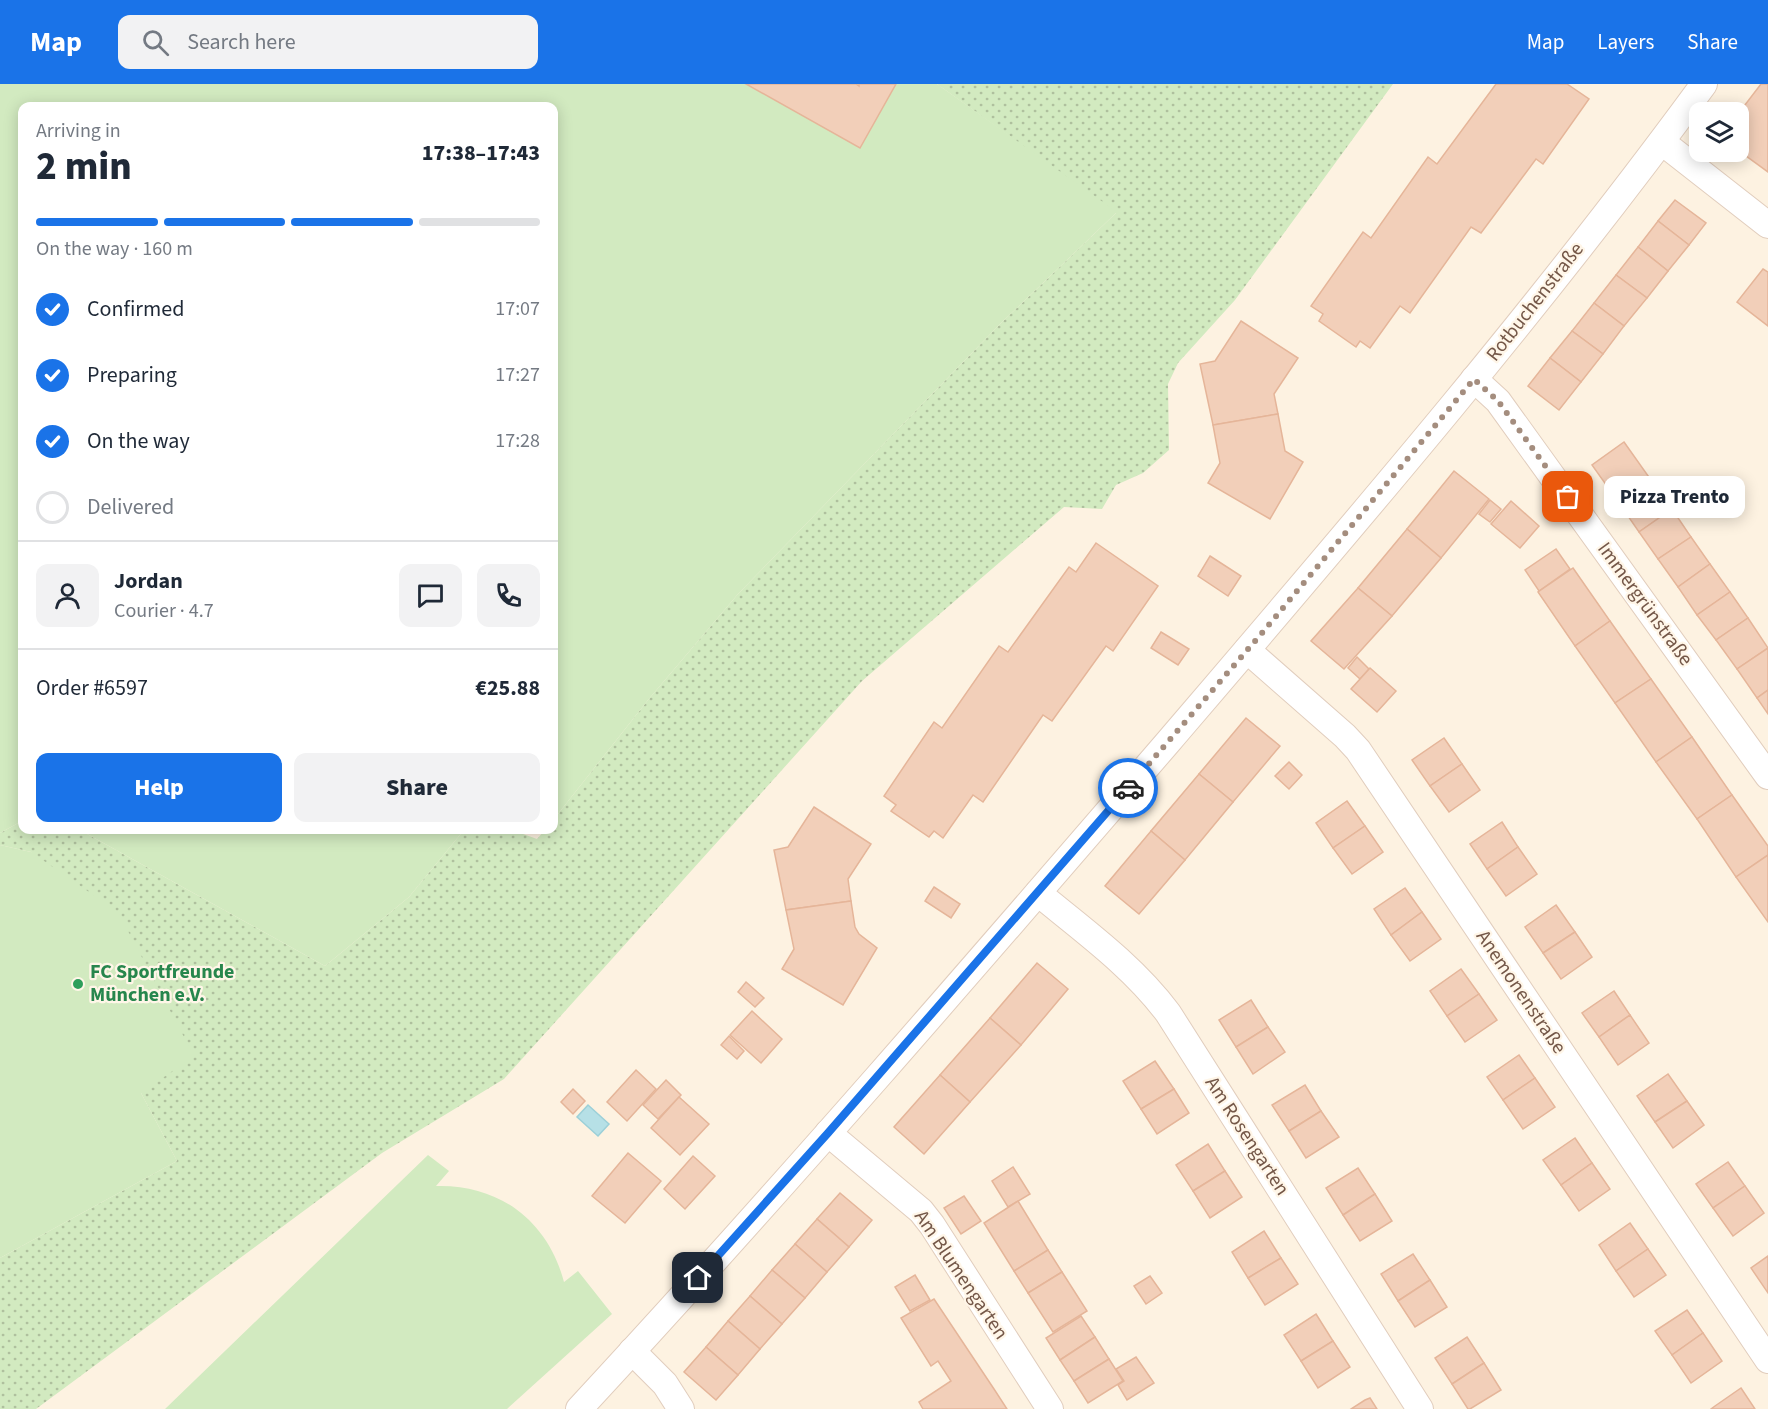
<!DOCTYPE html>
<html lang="en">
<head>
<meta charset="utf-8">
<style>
	:root { --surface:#fff; --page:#f2f2f3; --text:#1f2937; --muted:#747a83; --line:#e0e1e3; --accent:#1a73e8 }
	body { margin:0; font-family:"Source Sans 3",sans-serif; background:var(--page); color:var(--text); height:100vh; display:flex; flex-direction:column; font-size:22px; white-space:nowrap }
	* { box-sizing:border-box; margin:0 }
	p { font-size:20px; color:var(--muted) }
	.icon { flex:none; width:33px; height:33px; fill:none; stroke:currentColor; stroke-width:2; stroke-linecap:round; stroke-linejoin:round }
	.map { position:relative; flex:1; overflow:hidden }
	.drawer { position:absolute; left:18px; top:18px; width:540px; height:732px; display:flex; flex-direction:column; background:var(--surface); border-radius:12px; box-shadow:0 3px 15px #0003 }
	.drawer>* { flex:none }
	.controls { position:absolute; left:1689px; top:18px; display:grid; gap:12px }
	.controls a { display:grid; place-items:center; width:60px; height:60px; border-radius:12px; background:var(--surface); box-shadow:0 3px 15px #0003; font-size:30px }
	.pin { position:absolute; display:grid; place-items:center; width:51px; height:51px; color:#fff; margin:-26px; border-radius:12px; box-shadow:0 3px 9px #0006 }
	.courier { position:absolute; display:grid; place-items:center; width:60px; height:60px; margin:-30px; border:4px solid #1a73e8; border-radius:50%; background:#fff; color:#222; box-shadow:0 2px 8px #0007 }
	.bubble { position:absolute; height:42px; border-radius:12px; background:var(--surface); box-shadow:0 3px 15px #0003; font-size:20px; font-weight:800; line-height:42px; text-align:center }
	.head em { font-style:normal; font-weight:800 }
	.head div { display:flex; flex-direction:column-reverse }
	.head { display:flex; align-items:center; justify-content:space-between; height:102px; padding:0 18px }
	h1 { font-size:39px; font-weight:800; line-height:45px }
	.bar { display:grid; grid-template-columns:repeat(4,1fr); gap:9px 6px; align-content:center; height:72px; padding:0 18px }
	.bar i { height:8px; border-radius:4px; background:var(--line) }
	.bar .on { background:var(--accent) }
	.bar p { grid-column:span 4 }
	.line { display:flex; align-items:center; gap:15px; padding:0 18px; border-top:2px solid var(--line) }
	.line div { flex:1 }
	.round { display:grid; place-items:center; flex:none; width:63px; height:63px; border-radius:12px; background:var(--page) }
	ol { padding:0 18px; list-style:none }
	li { display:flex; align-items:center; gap:18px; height:66px }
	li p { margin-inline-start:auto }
	li .icon { padding:6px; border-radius:50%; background:var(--accent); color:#fff; stroke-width:4 }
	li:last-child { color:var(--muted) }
	li i { width:33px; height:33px; border:3px solid var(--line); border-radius:50% }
	.cta { display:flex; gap:12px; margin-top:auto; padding:12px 18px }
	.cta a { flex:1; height:69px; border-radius:12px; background:var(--accent); color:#fff; font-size:24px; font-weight:800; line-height:69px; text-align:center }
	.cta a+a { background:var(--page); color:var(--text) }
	header { display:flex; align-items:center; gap:36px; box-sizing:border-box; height:84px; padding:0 30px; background:var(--accent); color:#fff }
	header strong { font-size:28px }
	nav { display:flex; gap:33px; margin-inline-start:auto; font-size:21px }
	.search { width:420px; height:54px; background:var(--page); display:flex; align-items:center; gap:15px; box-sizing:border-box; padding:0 21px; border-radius:12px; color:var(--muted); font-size:22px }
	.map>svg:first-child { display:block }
</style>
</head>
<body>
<header>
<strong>Map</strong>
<div class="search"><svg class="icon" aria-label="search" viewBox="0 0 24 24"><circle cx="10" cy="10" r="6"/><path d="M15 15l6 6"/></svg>Search here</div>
<nav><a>Map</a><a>Layers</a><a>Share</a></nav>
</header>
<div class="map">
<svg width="1768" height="1325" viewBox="0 0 1768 1325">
	<defs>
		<pattern id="park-dots" width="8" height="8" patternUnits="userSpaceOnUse" patternTransform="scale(1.5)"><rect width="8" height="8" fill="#d2eac0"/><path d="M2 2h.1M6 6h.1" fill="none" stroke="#afc09e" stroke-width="1.8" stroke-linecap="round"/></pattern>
	</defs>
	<rect width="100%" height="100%" fill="#fdf2e1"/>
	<polygon fill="url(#park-dots)" points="937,0 1393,0 1235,216 1178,279 1168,300 1169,366 1143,389 1116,401 1102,425 1064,423 862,597 504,995 382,1069 36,1325 0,1325 0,1174 177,1077 141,1009 31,768 0,761 0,749 22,737 22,746 80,746 325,882 409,813 464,746 512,746 537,755 545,746 554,746 554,735 648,616 738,510 1000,240 1116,129"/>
	<g fill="#d2eac0">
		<polygon points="0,0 937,0 1117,128 1000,240 738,510 648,616 554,735 554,22 22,22 22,737 0,749"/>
		<polygon points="80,746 464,746 409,813 325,882"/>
		<polygon points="0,761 31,768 118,828 194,972 141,1009 177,1077 0,1174"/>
		<path d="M428,1071l21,16 -13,15c63,-2 112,35 128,96l14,-11 34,43 -105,95h-342z"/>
	</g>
	<polygon fill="#b6e0e6" stroke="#9cd0d8" stroke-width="1.5" points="588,1021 609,1040 598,1052 577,1033"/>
	<g fill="#f2cfb9" stroke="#e5b599" stroke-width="1.5">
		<polygon points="746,0 856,0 859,2 859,0 896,0 860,64"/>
		<polygon points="1496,0 1567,0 1589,15 1543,80 1536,75 1481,149 1471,143 1410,229 1400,222 1370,264 1360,257 1356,263 1319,237 1323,230 1311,222 1363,148 1371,154 1428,73 1437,80"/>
		<polygon points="1761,0 1768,0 1768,88 1738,66 1738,30"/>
		<polygon points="1675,116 1706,139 1689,161 1658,137"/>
		<polygon points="1658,137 1689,161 1668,187 1638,163"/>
		<polygon points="1638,163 1668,187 1647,214 1616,191"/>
		<polygon points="1763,185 1768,188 1768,242 1737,218"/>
		<polygon points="1616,191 1647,214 1624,242 1594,219"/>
		<polygon points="1594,219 1624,242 1603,270 1572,247"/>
		<polygon points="1241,237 1298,274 1274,310 1278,330 1213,341 1200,280 1215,277"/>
		<polygon points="1572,247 1603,270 1581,298 1550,274"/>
		<polygon points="1550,274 1581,298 1559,326 1528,302"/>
		<polygon points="1278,330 1285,367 1303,378 1270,435 1208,399 1220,379 1213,341"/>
		<polygon points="1624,358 1651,396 1619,419 1592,381"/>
		<polygon points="1454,387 1489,415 1441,474 1407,445"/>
		<polygon points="1651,396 1672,425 1639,448 1619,419"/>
		<polygon points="1490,416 1501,425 1490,438 1479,430"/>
		<polygon points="1511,417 1539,442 1520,464 1491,440"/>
		<polygon points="1672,425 1691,453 1658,475 1639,448"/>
		<polygon points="1407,445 1441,474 1392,532 1358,504"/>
		<polygon points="1691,453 1710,480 1678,503 1658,475"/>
		<polygon points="1096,459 1158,502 1113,567 1106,562 1052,637 1043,631 983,718 973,711 943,754 934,747 929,753 891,727 896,721 884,712 934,638 942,644 999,562 1008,568 1069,483 1076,488"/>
		<polygon points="1556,465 1570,485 1539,507 1525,486"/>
		<polygon points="1210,472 1241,492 1228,512 1198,492"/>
		<polygon points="1710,480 1730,508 1697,531 1678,503"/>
		<polygon points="1573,484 1610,537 1575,562 1538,508"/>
		<polygon points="1358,504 1392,532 1344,585 1311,557"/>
		<polygon points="1730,508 1748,534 1716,556 1697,531"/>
		<polygon points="1748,534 1768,564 1737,585 1716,556"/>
		<polygon points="1610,537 1651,595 1615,619 1575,562"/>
		<polygon points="1161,548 1189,565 1178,581 1151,564"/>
		<polygon points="1768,564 1768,606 1757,614 1737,585"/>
		<polygon points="1357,573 1369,585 1360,595 1348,584"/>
		<polygon points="1370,584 1396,607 1377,628 1351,605"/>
		<polygon points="1651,595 1692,653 1656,678 1615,619"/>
		<polygon points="1768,606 1768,630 1757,614"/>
		<polygon points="1246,634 1280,662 1233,718 1199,690"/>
		<polygon points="1692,653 1732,711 1697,735 1656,678"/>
		<polygon points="1444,654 1462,680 1430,702 1412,676"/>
		<polygon points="1289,678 1302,691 1289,705 1275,692"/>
		<polygon points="1462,680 1480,706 1449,728 1430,702"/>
		<polygon points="1199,690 1233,718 1185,776 1151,747"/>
		<polygon points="1732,711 1768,762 1768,771 1736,793 1697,735"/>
		<polygon points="1347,717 1365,742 1333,764 1316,739"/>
		<polygon points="814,723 871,760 848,795 851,817 786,826 774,766 788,763"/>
		<polygon points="1502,738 1518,763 1487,785 1470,760"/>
		<polygon points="1365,742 1383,768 1352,790 1333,764"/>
		<polygon points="1151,747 1185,776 1139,830 1105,802"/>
		<polygon points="1518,763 1537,790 1506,812 1487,785"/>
		<polygon points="1768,771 1768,838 1736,793"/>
		<polygon points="934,803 960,820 951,834 925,817"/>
		<polygon points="1405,804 1422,828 1391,851 1374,825"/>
		<polygon points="851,817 855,843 859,850 877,864 843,921 782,885 794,865 786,826"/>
		<polygon points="1556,821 1575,848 1543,869 1525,843"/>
		<polygon points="1422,828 1441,855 1410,877 1391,851"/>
		<polygon points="1575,848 1592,873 1561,895 1543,869"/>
		<polygon points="1037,879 1068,905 1021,961 990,934"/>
		<polygon points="1461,885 1479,910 1447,932 1430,907"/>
		<polygon points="746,898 764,914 755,923 738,908"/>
		<polygon points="1614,907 1630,931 1599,953 1582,929"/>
		<polygon points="1479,910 1497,936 1465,958 1447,932"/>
		<polygon points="1251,916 1268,943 1236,963 1219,936"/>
		<polygon points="752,927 782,955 761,979 730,951"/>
		<polygon points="1630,931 1649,959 1618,981 1599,953"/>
		<polygon points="990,934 1021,961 970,1018 940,991"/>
		<polygon points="1268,943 1285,968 1253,990 1236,963"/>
		<polygon points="729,952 744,967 737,975 721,961"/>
		<polygon points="1519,971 1535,994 1503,1016 1487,993"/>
		<polygon points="1155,977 1174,1005 1141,1025 1123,997"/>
		<polygon points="636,986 656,1005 627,1037 607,1018"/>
		<polygon points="1668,990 1687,1017 1655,1038 1637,1012"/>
		<polygon points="940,991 970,1018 924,1070 894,1043"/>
		<polygon points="1535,994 1555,1023 1523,1045 1503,1016"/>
		<polygon points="666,996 681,1011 658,1035 643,1021"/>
		<polygon points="1305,1001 1321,1027 1289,1047 1272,1021"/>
		<polygon points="573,1005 585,1017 573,1030 561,1018"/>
		<polygon points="1174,1005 1189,1029 1157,1050 1141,1025"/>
		<polygon points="679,1013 709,1040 680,1071 651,1044"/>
		<polygon points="1687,1017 1704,1041 1673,1064 1655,1038"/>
		<polygon points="1321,1027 1339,1053 1306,1074 1289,1047"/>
		<polygon points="1575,1054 1592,1079 1561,1101 1543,1076"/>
		<polygon points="1208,1060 1225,1087 1193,1107 1176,1081"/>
		<polygon points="628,1069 661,1097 625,1139 592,1112"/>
		<polygon points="693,1072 715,1092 685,1125 664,1105"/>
		<polygon points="1728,1078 1745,1102 1713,1124 1696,1100"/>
		<polygon points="1592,1079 1610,1105 1579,1127 1561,1101"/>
		<polygon points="1013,1083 1030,1110 1008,1123 992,1097"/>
		<polygon points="1358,1084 1375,1110 1343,1131 1326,1104"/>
		<polygon points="1225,1087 1242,1113 1210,1134 1193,1107"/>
		<polygon points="1745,1102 1764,1129 1733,1152 1713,1124"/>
		<polygon points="840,1109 872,1136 849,1163 817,1135"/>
		<polygon points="1375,1110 1392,1137 1360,1157 1343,1131"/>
		<polygon points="964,1112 981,1137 961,1150 944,1124"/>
		<polygon points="1018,1117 1048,1166 1014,1187 984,1139"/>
		<polygon points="817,1135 849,1163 827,1188 795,1160"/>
		<polygon points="1630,1139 1648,1165 1616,1187 1599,1161"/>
		<polygon points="1264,1147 1281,1174 1248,1194 1232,1168"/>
		<polygon points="795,1160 827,1188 805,1214 772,1186"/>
		<polygon points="1648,1165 1666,1191 1634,1213 1616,1187"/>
		<polygon points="1048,1166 1062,1188 1028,1209 1014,1187"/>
		<polygon points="1413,1170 1430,1196 1398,1217 1381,1190"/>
		<polygon points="1768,1172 1768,1209 1751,1184"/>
		<polygon points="1281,1174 1298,1200 1265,1221 1248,1194"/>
		<polygon points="772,1186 805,1214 782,1240 750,1212"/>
		<polygon points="1062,1188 1087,1227 1053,1248 1028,1209"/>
		<polygon points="915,1191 930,1216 910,1227 895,1203"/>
		<polygon points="1150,1192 1162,1209 1146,1220 1134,1202"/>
		<polygon points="1430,1196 1447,1223 1415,1243 1398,1217"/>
		<polygon points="750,1212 782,1240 760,1265 728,1237"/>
		<polygon points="934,1215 994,1305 1007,1325 923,1325 919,1318 951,1297 938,1277 931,1282 901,1234"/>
		<polygon points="1687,1226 1703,1249 1672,1271 1655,1247"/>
		<polygon points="1316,1230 1333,1257 1301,1277 1284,1251"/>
		<polygon points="1081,1232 1095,1253 1060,1276 1046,1254"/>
		<polygon points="728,1237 760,1265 738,1291 706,1263"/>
		<polygon points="1703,1249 1722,1277 1691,1299 1672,1271"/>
		<polygon points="1095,1253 1109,1275 1074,1297 1060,1276"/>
		<polygon points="1467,1253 1484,1279 1452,1300 1435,1274"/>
		<polygon points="1333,1257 1350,1283 1318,1304 1301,1277"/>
		<polygon points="706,1263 738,1291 716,1316 684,1288"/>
		<polygon points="1136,1273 1154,1299 1127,1316 1118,1301 1124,1297 1116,1285"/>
		<polygon points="1109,1275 1123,1297 1088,1319 1074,1297"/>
		<polygon points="1484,1279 1501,1306 1470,1325 1468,1325 1452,1300"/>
		<polygon points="1741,1304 1755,1325 1711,1325 1715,1322"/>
		<polygon points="1370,1314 1377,1325 1351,1325 1365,1316"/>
	</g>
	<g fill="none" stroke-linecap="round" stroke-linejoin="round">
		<defs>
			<g id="minor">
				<polyline points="1662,58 1768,141"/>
				<polyline points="1474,295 1498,317 1768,692"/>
				<polyline points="1247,566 1345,652 1358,666 1768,1276"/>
				<path d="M1038,809c45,37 95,73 130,120l252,396"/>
				<polyline points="828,1049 921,1127 932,1141 1050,1325"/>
				<polyline points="632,1267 665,1300 681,1325"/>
				<path d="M579,1325c202,-218 396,-443 590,-668 183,-214 368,-429 535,-657"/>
			</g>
		</defs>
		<use href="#minor" stroke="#e1cdbd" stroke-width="28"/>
		<use href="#minor" stroke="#fff" stroke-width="26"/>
	</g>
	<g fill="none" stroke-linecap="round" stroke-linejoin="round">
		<polyline stroke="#a48d7e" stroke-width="6" stroke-dasharray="0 10.8" points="1128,704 1262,549 1474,295 1498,317 1568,413"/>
		<polyline stroke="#1a73e8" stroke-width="8" points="698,1194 828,1049 1128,704"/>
	</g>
	<circle fill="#2e9e5b" stroke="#fff6e8" stroke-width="2" cx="78" cy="900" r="6"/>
	<g text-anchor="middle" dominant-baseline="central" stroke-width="4.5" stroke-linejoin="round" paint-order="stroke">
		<g font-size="20" fill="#745748" stroke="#fff6e8">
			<text transform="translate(1535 218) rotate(-52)">Rotbuchenstraße</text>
			<text transform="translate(1645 520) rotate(54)">Immergrünstraße</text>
			<text transform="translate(1521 908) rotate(56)">Anemonenstraße</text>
			<text transform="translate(1247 1052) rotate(57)">Am Rosengarten</text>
			<text transform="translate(961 1191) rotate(56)">Am Blumengarten</text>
		</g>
		<g font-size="20" font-weight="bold" fill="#27864d" stroke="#fff6e8" text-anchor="start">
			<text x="90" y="888">FC Sportfreunde<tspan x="90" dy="23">München e.V.</tspan></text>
		</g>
	</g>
</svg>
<div class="controls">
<a><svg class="icon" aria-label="layers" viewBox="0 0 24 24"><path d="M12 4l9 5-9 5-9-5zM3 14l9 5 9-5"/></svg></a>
</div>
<div class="pin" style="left:1568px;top:413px;background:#ea580c"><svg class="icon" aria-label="bag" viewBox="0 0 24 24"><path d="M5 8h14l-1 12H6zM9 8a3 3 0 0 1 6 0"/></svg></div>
<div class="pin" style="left:698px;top:1194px;background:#1f2937"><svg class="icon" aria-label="home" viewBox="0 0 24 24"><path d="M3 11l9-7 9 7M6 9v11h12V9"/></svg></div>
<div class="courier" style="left:1128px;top:704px"><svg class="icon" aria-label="car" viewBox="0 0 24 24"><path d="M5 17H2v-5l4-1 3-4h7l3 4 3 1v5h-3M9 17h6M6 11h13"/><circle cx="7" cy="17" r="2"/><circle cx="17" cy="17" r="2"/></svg></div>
<div class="bubble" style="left:1604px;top:392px;width:141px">Pizza Trento</div>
<section class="drawer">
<div class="head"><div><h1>2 min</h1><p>Arriving in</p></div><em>17:38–17:43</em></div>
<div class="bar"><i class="on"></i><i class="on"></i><i class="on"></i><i></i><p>On the way · 160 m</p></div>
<ol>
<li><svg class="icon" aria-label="check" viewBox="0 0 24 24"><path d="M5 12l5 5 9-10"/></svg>Confirmed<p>17:07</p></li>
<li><svg class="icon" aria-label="check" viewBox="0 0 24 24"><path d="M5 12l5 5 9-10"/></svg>Preparing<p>17:27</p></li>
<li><svg class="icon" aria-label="check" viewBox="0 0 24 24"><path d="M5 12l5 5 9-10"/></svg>On the way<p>17:28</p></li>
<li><i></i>Delivered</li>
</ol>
<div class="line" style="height:108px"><a class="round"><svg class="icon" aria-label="person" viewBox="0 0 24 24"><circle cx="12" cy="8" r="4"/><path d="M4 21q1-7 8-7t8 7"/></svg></a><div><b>Jordan</b><p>Courier · 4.7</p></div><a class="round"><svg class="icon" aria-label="chat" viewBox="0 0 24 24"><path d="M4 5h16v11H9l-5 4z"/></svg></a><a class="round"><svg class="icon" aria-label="phone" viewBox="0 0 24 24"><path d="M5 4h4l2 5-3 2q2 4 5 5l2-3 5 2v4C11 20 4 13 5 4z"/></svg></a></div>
<div class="line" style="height:78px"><div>Order #6597</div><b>€25.88</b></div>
<div class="cta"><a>Help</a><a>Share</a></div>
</section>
</div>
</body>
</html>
